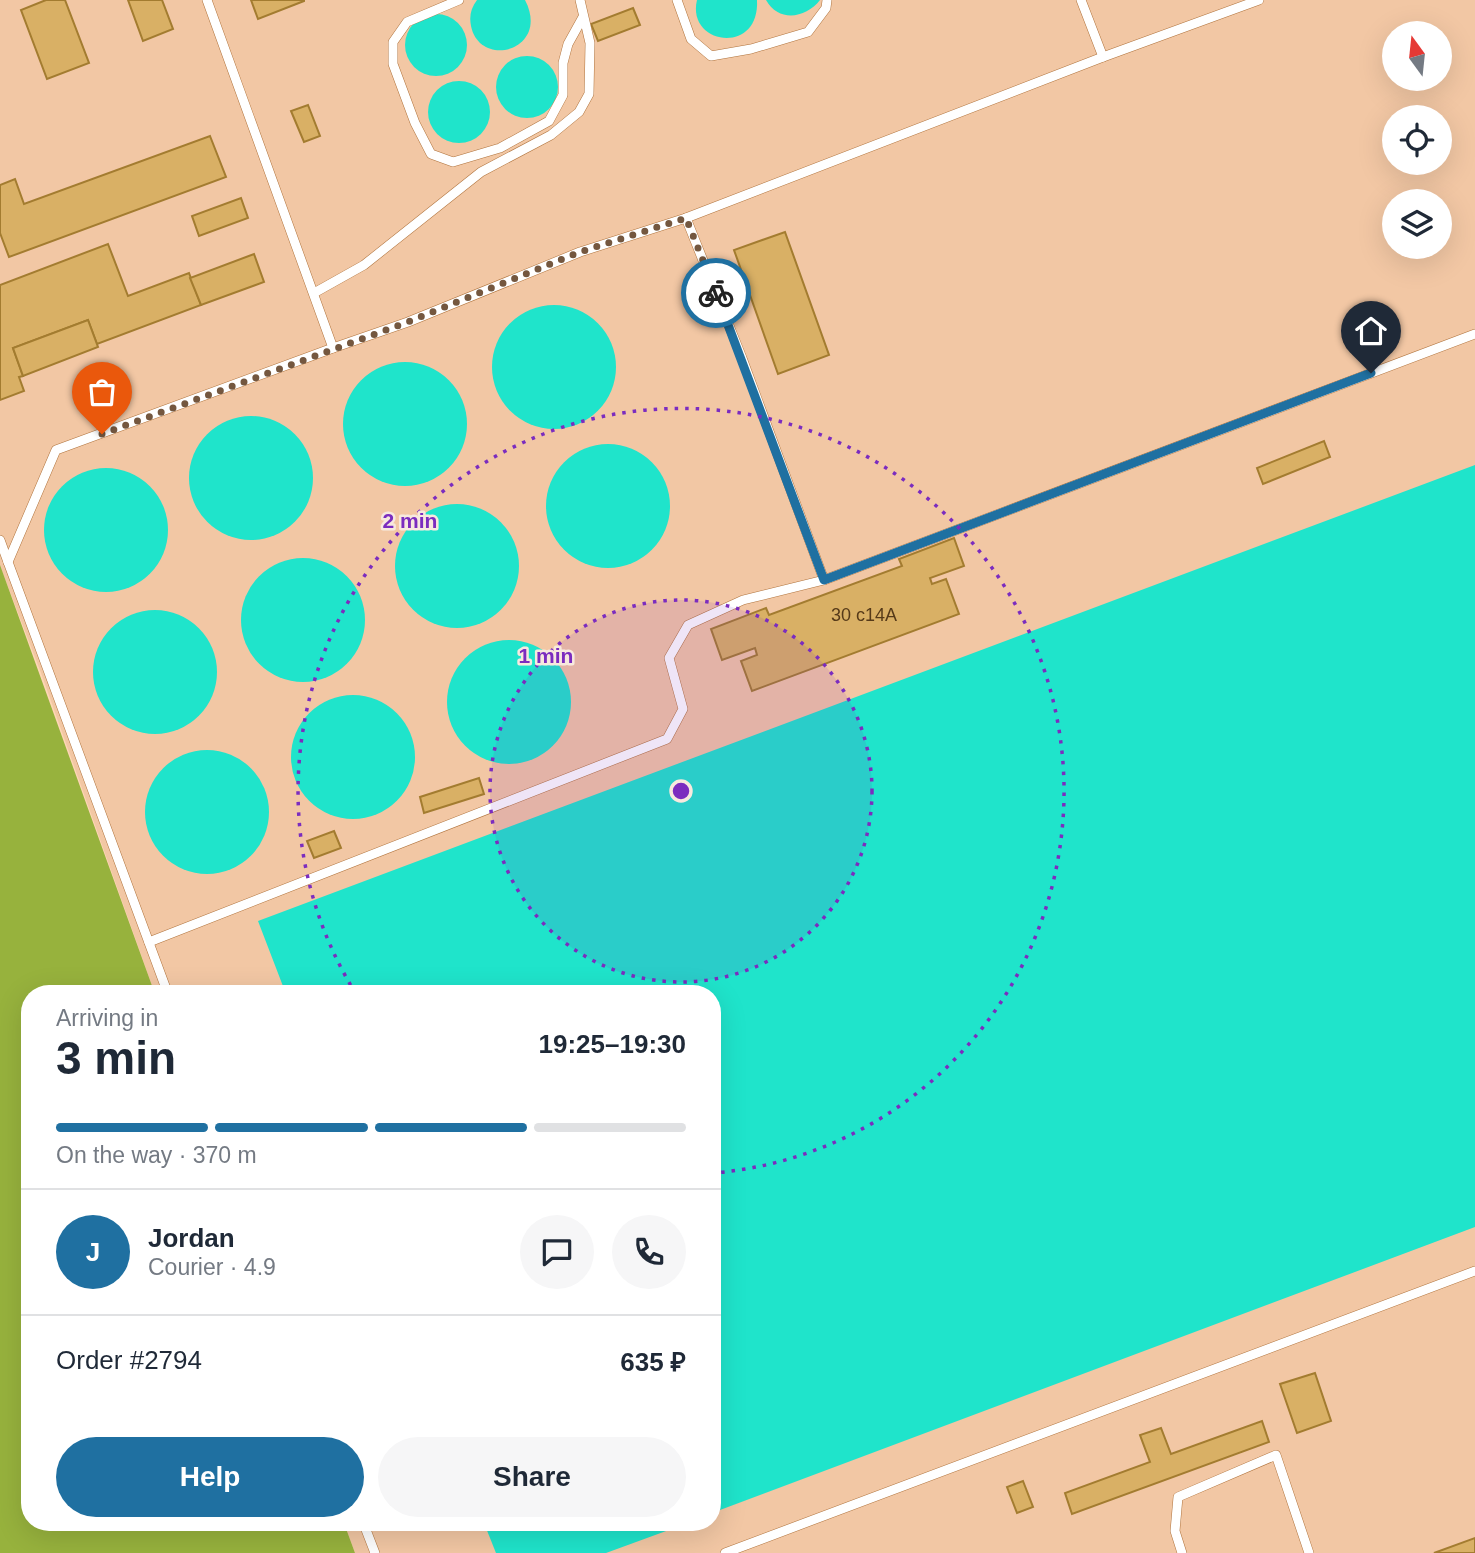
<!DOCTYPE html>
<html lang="en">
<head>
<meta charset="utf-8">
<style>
	:root { --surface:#fff; --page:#f6f6f7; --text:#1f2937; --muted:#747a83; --line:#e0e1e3; --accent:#1f70a1 }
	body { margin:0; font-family:Helvetica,sans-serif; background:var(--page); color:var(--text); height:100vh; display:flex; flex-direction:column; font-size:26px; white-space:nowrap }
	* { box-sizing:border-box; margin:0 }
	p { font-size:23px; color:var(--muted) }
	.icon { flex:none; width:38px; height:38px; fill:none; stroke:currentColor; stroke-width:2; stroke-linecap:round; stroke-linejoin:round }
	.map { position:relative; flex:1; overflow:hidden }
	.side { position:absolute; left:21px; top:985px; width:700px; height:546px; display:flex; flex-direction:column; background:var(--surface); border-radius:28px; box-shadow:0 7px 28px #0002 }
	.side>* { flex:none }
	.needle { width:46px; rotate:345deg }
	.tools { position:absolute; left:1382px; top:21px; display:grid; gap:14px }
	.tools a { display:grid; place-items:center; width:70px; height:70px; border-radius:50%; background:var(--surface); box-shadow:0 7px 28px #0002; font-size:35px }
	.pin { position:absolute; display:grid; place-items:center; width:60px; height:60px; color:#fff; margin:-72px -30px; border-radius:50% 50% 50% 0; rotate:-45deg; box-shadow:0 0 7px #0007 }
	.pin .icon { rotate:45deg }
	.courier { position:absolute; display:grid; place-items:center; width:70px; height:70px; margin:-35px; border:5px solid #1f70a1; border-radius:50%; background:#fff; color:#222; box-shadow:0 2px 9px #0007 }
	.headline em { font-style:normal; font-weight:700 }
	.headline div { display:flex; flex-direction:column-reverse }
	.headline { display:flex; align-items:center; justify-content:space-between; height:119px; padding:0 35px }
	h1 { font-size:46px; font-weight:700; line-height:52px }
	.bar { display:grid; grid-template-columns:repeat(4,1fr); gap:10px 7px; align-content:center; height:84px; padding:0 35px }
	.bar i { height:9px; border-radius:5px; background:var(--line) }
	.bar .current { background:var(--accent) }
	.bar p { grid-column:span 4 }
	.line { display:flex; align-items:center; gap:18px; padding:0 35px; border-top:2px solid var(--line) }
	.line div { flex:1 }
	.round { display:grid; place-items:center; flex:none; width:74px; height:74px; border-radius:37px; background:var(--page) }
	.cta { display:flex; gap:14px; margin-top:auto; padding:14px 35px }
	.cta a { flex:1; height:80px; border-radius:42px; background:var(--accent); color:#fff; font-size:28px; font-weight:700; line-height:80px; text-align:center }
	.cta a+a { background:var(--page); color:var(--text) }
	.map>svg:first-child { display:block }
</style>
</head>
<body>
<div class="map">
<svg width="1475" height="1553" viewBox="0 0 1475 1553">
	<rect width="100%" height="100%" fill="#fed6b5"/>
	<path fill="#f2c7a4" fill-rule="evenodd" d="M0,0h1475v1553h-1120l-11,-30 368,-1v-528h-557l-114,-321 -41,-107zM1395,33h45v46h-45zM1395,117h45v46h-45zM1395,201h45v46h-45z"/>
	<polygon fill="#97b23d" points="0,565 155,994 30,994 30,1522 344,1523 355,1553 0,1553"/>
	<g fill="#1fe4cb">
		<path d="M477,0h48c26,50 -45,70 -54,26 -2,-10 0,-18 6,-26z"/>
		<path d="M697,0h60c3,56 -71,45 -60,0z"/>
		<path d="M766,0h54c-14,18 -41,23 -54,0z"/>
		<circle cx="436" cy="45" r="31"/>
		<circle cx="527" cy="87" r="31"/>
		<circle cx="459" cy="112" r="31"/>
		<circle cx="554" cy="367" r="62"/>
		<circle cx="405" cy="424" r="62"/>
		<circle cx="251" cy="478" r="62"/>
		<circle cx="608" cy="506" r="62"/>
		<polygon points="1475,465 1475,1227 712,1513 712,994 286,994 258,921"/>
		<circle cx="106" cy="530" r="62"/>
		<circle cx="457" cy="566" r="62"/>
		<circle cx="303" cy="620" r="62"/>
		<circle cx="155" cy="672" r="62"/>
		<circle cx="509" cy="702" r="62"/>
		<circle cx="353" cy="757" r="62"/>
		<circle cx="207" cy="812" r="62"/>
		<polygon points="484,1523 484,1522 688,1523 606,1553 496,1553"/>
	</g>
	<g fill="#d9b065" stroke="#a37c30" stroke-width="2">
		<polygon points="46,0 65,0 89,63 47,79 21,10"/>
		<polygon points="128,0 162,0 173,29 143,41"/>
		<polygon points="251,0 304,0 304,1 258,19"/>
		<polygon points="633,8 640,25 598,41 591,24"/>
		<polygon points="308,105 320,136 304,142 291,111"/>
		<polygon points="210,136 226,177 9,257 0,233 0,185 15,179 24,204"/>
		<polygon points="241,198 248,218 199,236 192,216"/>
		<polygon points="785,232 829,355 778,374 734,250"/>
		<polygon points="108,244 128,296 189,273 201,305 97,344 88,320 13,348 23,376 19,377 24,391 0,400 0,285"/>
		<polygon points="254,254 264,282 201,305 190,278"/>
		<polygon points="88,320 98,347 23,376 13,348"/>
		<polygon points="1324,441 1330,457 1263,484 1257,468"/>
		<polygon points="954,538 964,566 930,578 932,584 946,579 959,614 752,691 741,661 757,655 755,648 722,660 711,629 766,608 769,615 902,566 899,559"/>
		<polygon points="479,778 484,794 424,813 420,797"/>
		<polygon points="334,831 341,848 314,858 307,841"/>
		<polygon points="1315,1373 1331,1421 1297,1433 1280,1384"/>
		<polygon points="1262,1421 1269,1442 1072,1514 1065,1493 1150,1462 1140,1435 1161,1428 1171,1454"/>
		<polygon points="1023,1481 1033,1507 1017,1513 1007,1487"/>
		<polygon points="1475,1538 1475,1553 1434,1553"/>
	</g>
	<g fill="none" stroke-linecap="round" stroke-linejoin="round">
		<defs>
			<g id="service">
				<polyline points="459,0 407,22 393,42 393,64 415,123 431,154 453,162 500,148 549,121 563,95 563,63 568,44 583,17"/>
				<polyline points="677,0 691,39 711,56 751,49 808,32 826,8 827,0"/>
				<polyline points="1081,0 1103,57"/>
				<polyline points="686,218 742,358 824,580"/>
				<polyline points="314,293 364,265 481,172 551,135 579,112 589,94 590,43 580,0"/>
				<polyline points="333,348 408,322 580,252 686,218 1103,57 1259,0"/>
				<polyline points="0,540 8,562"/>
				<polyline points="149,942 667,739 683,709 669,658 688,625 743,600 824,580 1475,334"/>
				<polyline points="168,994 8,562 56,450 333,348 207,0"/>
				<polyline points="363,1522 375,1553"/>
				<polyline points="725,1553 1475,1271"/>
				<polyline points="1182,1553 1175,1531 1178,1497 1276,1455 1309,1553"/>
			</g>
		</defs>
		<use href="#service" stroke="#b0733c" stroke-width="10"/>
		<use href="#service" stroke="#fff" stroke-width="9"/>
	</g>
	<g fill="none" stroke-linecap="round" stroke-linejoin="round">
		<polyline stroke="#74573f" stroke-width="7" stroke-dasharray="0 12.6" points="102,434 408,322 580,252 686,218 716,293"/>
		<polyline stroke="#1f70a1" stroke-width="9" points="716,293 824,580 1371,373"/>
	</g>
	<circle cx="681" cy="791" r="191" fill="#7b2cbf" fill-opacity=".12"/>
	<g fill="none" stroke="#7b2cbf" stroke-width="3.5" stroke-dasharray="3.5 7">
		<circle cx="681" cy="791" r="191"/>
		<path d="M356 994A383 383 0 1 1 714 1173"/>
	</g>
	<g text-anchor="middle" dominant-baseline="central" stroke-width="5" stroke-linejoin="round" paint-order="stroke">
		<g font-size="18" fill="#563a19">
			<text x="864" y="615">30 с14А</text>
		</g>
	</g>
	<circle cx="681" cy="791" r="10" fill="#7b2cbf" stroke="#f7e9de" stroke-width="3.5"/>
	<g font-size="21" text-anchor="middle" font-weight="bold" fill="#7b2cbf" stroke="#f7e9de" stroke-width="5" stroke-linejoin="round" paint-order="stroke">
		<text x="410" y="528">2 min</text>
		<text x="546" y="663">1 min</text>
	</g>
</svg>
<div class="tools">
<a><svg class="needle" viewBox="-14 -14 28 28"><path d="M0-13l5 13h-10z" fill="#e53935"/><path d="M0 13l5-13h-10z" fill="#747a83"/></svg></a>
<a><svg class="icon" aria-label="locate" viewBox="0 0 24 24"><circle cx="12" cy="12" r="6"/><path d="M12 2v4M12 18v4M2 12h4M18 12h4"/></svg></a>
<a><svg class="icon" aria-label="layers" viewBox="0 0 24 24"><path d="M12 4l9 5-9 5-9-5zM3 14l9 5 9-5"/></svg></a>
</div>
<div class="pin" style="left:102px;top:434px;background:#ea580c"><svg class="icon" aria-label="bag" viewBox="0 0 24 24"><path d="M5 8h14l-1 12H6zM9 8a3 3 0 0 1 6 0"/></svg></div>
<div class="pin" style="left:1371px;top:373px;background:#1f2937"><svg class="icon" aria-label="home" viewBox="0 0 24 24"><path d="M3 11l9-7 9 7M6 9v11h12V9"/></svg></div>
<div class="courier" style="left:716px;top:293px"><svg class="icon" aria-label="bike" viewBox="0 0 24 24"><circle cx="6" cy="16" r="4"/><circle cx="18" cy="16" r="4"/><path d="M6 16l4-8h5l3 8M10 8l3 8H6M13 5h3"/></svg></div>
<section class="side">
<div class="headline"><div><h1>3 min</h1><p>Arriving in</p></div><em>19:25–19:30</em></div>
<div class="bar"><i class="current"></i><i class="current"></i><i class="current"></i><i></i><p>On the way · 370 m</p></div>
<div class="line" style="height:126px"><b class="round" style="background:var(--accent);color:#fff">J</b><div><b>Jordan</b><p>Courier · 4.9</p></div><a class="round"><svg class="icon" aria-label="chat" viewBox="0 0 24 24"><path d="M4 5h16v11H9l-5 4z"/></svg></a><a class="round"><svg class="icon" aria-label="phone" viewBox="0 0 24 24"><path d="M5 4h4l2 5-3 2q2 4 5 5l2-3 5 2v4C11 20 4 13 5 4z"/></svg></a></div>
<div class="line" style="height:91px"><div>Order #2794</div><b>635 ₽</b></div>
<div class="cta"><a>Help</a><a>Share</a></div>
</section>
</div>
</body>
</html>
